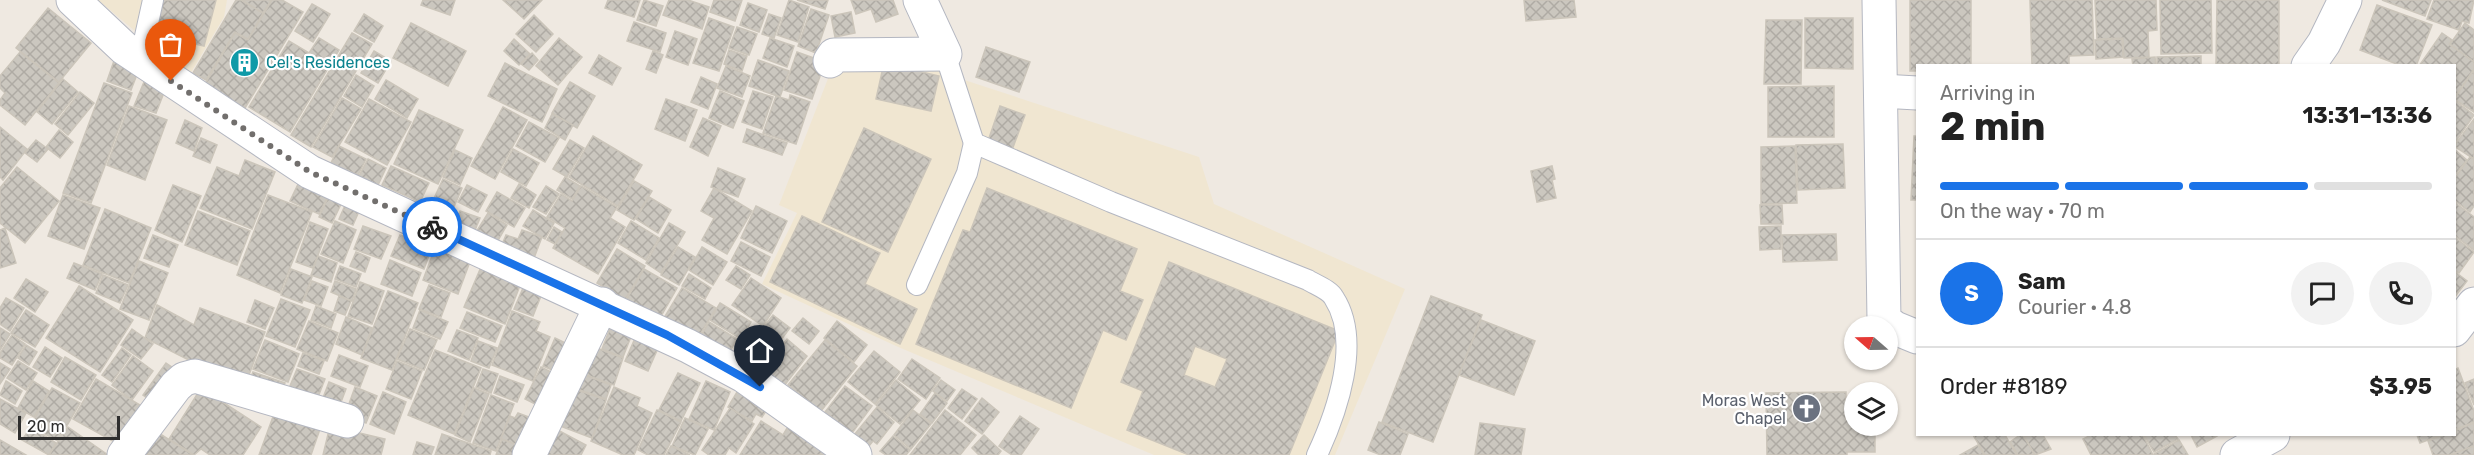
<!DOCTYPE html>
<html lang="en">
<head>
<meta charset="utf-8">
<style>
	:root { --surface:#fff; --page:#f2f2f2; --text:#222; --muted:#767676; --line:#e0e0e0; --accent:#1a73e8 }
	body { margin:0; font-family:Rubik,sans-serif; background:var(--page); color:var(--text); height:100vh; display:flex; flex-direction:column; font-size:22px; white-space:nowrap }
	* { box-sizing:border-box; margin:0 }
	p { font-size:20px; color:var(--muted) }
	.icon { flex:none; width:33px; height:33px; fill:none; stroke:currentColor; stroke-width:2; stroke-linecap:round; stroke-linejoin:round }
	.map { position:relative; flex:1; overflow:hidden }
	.sheet { position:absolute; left:1916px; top:64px; width:540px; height:372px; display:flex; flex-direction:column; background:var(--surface); border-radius:0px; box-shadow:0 2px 4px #0004 }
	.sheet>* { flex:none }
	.needle { width:39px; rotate:290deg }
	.controls { position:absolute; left:1844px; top:316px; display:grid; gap:12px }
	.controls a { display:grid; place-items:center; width:54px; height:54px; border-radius:50%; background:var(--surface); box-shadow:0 2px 4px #0004; font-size:30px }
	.scale { position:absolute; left:18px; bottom:15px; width:102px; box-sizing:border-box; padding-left:6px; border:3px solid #2e2e2e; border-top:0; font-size:16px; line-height:21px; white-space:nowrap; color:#2e2e2e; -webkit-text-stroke:4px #fff; paint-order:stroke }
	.pin { position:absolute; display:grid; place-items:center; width:51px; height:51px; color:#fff; margin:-62px -26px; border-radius:50% 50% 50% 0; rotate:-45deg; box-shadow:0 0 6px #0007 }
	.pin .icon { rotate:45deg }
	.courier { position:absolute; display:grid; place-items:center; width:60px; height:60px; margin:-30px; border:4px solid #1a73e8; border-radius:50%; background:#fff; color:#222; box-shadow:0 2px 8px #0007 }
	.summary em { font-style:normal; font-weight:700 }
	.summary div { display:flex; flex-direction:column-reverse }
	.summary { display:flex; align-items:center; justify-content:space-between; height:102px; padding:0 24px }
	h1 { font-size:39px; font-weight:700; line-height:45px }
	.bar { display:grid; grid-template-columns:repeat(4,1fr); gap:9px 6px; align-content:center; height:72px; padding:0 24px }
	.bar i { height:8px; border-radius:4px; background:var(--line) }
	.bar .current { background:var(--accent) }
	.bar p { grid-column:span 4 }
	.line { display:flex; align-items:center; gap:15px; padding:0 24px; border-top:2px solid var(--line) }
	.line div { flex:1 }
	.round { display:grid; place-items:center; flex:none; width:63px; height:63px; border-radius:32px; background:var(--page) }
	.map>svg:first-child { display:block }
</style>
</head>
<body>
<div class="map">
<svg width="2474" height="455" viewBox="0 0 2474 455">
	<defs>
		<pattern id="building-cross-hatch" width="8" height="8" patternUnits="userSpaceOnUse" patternTransform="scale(1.5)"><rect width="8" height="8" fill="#cbc7bf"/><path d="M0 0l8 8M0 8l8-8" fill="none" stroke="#afaba4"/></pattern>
	</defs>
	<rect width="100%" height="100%" fill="#efe9e1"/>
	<g fill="#f0e6d1">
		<polygon points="98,0 227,0 224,17 189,76"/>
		<polygon points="925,62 946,74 1199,157 1214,204 1405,289 1335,455 1154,455 896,346 762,284 797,213 779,205 834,63"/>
	</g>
	<g fill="url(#building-cross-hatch)" stroke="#cbc5ba" stroke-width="1.5" fill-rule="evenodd">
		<polygon points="161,0 216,0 204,46 153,34"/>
		<polygon points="236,0 241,0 263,13 248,39 235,32 206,80 193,73"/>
		<polygon points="242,0 271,0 263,13"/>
		<polygon points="272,0 282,0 303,12 245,108 205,84 235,33 248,40"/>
		<polygon points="423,0 455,0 450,15 421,5"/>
		<polygon points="503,0 542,0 524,19"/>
		<polygon points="608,0 640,0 634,17 605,8"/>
		<polygon points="644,0 663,6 656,26 637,20"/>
		<polygon points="669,0 688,0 709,7 702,29 663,15"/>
		<polygon points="714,0 742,0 735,21 710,12"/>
		<polygon points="789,0 809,7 798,42 777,35"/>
		<polygon points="797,0 828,0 825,9"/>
		<polygon points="851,0 893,0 898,14 876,22 871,9 856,14"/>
		<polygon points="1524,0 1574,0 1576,17 1526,21"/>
		<polygon points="1910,0 1971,0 1971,66 1917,66 1917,71 1910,71"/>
		<polygon points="2030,0 2092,0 2094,55 2069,56 2069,66 2032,66"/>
		<polygon points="2095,0 2156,0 2157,30 2148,31 2149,57 2124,58 2123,38 2097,39"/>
		<polygon points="2160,0 2211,0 2212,53 2161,54"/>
		<polygon points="2217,0 2279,0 2279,65 2216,64"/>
		<polygon points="2382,0 2431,0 2425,16"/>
		<polygon points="2434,0 2474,0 2469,23 2462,21 2459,30 2427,19"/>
		<polygon points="748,3 767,10 759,32 740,25"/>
		<polygon points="312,4 330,14 313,42 295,31"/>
		<polygon points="2377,5 2432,25 2416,66 2402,66 2360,50"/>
		<polygon points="48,8 91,43 59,82 16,48"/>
		<polygon points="811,9 829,15 816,53 798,46"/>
		<polygon points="851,12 855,33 835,37 831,16"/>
		<polygon points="364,14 383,26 374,42 354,31"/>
		<polygon points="769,14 781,18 774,38 762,34"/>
		<polygon points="534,15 553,34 536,52 516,34"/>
		<polygon points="709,18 734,27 719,71 693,63"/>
		<polygon points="1805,18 1853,18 1853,69 1805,68"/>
		<polygon points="1766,20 1802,20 1801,84 1764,84"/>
		<polygon points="634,22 666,33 660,52 627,41"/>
		<polygon points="411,23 466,51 448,86 393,58"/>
		<polygon points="2465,23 2474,30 2474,62 2450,44"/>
		<polygon points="737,27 757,34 749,55 729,48"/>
		<polygon points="675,31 697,39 688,65 666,57"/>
		<polygon points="352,33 372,44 311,147 291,135"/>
		<polygon points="2442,33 2452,40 2449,44 2474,62 2474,69 2454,98 2454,66 2419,66"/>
		<polygon points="319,38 339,50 290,132 249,107 289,41 309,53"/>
		<polygon points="559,38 582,57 558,85 536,66"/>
		<polygon points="770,38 794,46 787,67 763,58"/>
		<polygon points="514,39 530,54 519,65 504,51"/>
		<polygon points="2122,39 2123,57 2096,59 2095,40"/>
		<polygon points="986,47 1030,62 1019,92 976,77"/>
		<polygon points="729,50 747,56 742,71 724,64"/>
		<polygon points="374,51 391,61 378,83 361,73"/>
		<polygon points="653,51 663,55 656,73 646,69"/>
		<polygon points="20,52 59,83 25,125 0,105 0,100 5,93 0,88 0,76"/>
		<polygon points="797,52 825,62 812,99 784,90"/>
		<polygon points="532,53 538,60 529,70 521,64"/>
		<polygon points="116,55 141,64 131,90 107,81"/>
		<polygon points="599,55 621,68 612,85 589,73"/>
		<polygon points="2201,56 2201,66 2157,66 2157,57"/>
		<polygon points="2155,57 2156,66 2133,66 2132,59"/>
		<polygon points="758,60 789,71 780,97 749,86"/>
		<polygon points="505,63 557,89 542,122 488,96"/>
		<polygon points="884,63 939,76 931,111 876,99"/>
		<polygon points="726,66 750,76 742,97 717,88"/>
		<polygon points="2474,70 2474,112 2454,99"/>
		<polygon points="356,75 374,86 362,107 344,96"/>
		<polygon points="701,77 717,84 708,109 691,102"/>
		<polygon points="63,79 78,92 52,124 37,112"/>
		<polygon points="386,80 418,99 407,118 375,99"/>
		<polygon points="144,82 165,90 156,113 134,106"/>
		<polygon points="570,82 595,96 577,128 552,113"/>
		<polygon points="104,83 132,93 91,203 63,193"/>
		<polygon points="1834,86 1834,137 1768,137 1768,87"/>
		<polygon points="720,91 744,101 733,128 709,118"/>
		<polygon points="753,91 773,97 762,129 742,122"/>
		<polygon points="80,92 94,103 68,135 55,124"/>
		<polygon points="790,95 810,102 796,144 763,133 776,96 789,100"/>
		<polygon points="342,98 361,109 332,157 313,147"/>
		<polygon points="369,99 411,122 387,165 345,142"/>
		<polygon points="666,99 697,110 685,141 655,129"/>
		<polygon points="2454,100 2474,115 2454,144"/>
		<polygon points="129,106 167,120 145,180 107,165"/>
		<polygon points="1000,106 1025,115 1012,150 988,141"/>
		<polygon points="503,107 527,120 495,179 471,166"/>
		<polygon points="419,110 463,130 438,184 394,164"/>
		<polygon points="552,114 573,125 565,140 545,128"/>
		<polygon points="703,118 721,126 708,156 690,147"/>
		<polygon points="2474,119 2474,159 2454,146"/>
		<polygon points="185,120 202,128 194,151 176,143"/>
		<polygon points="529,122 559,138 545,162 516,146"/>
		<polygon points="0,127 27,149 3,180 0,177"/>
		<polygon points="864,128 931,159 888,252 822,222"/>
		<polygon points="747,129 787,143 782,155 743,142"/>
		<polygon points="59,130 73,142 60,158 46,147"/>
		<polygon points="593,136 642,165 618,206 569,177"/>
		<polygon points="1914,136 1917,136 1917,200 1911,200"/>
		<polygon points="201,138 217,145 210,163 193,156"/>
		<polygon points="36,140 48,149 37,162 25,153"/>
		<polygon points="570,140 584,148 567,177 553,169"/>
		<polygon points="1843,144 1845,188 1798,190 1796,145"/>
		<polygon points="339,146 366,159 358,175 331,163"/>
		<polygon points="1795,146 1797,203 1761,204 1761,147"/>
		<polygon points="513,149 539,163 526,186 501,172"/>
		<polygon points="2454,149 2467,160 2454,176"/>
		<polygon points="455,150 472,158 460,185 443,177"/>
		<polygon points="2470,157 2474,159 2474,206 2470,212 2454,200 2454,179"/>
		<polygon points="368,159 386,168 378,185 359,176"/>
		<polygon points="245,160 275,172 252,229 200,208 217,167 239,176"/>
		<polygon points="391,166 429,183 420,202 382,185"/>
		<polygon points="1552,166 1555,179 1552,180 1556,198 1537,202 1531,171"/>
		<polygon points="17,167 59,201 25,243 0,223 0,188"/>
		<polygon points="718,168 745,179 738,197 711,187"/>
		<polygon points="565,177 580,186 572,199 557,190"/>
		<polygon points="301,178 330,192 319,214 290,201"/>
		<polygon points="443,179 462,188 450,216 430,207"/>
		<polygon points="634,181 652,191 634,220 617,210"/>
		<polygon points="519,184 536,195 529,208 511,198"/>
		<polygon points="173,185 201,196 182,242 155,230"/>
		<polygon points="467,185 487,195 478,212 458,202"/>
		<polygon points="546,186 559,194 546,214 533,207"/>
		<polygon points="581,186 617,207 610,218 625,227 598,274 553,248 565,228 547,217 561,194 572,201"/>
		<polygon points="714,188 752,211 727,254 702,240 714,218 701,211"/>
		<polygon points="987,188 1137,249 1120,291 1143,300 1126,340 1103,330 1071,408 916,344 963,230 970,232"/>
		<polygon points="497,192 525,208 514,227 486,211"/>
		<polygon points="63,195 100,208 84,249 48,236"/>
		<polygon points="268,195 312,212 280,293 237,275"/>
		<polygon points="649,197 671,210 658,233 636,219"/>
		<polygon points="328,198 341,204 332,223 319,217"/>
		<polygon points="2454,202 2474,217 2474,250 2454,235"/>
		<polygon points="346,203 360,209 353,225 339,219"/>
		<polygon points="1760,205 1782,205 1783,224 1761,224"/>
		<polygon points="756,206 787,221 772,253 741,238"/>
		<polygon points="105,209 151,228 129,283 83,265"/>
		<polygon points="533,210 554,223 545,239 523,226"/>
		<polygon points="198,211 250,231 237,265 185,245"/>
		<polygon points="460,211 480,218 471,240 451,232"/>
		<polygon points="488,213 507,225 493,249 473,237"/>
		<polygon points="802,216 880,253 865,284 917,309 900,344 770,282"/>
		<polygon points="335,221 356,230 343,263 321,254"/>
		<polygon points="631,221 659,238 646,260 618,243"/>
		<polygon points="310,222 328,229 313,268 296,262"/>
		<polygon points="669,223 685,232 661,273 646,263"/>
		<polygon points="363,226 391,236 381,259 354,249"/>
		<polygon points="1781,226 1781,249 1760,250 1759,227"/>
		<polygon points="554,227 562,232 555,244 547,240"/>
		<polygon points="5,228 16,263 0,268 0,230"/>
		<polygon points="522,230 542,237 531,266 498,254 506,235 518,239"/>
		<polygon points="1836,234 1837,260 1783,262 1782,235"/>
		<polygon points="153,235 178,245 169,267 144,258"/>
		<polygon points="400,235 432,247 424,269 391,256"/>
		<polygon points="2454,237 2474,252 2459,273 2454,270"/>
		<polygon points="741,242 770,257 761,276 731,261"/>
		<polygon points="436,245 471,259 458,294 423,280"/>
		<polygon points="678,247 695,257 679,285 661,275"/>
		<polygon points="702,247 727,262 713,285 689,270"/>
		<polygon points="617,249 645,266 625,300 597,283"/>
		<polygon points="356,252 370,258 365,272 350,266"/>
		<polygon points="318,256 337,263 331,282 311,275"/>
		<polygon points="390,260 421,273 412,296 381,284"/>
		<polygon points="139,261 168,273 149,320 120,309"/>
		<path d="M1169,262l170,69 -50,124h-100l-62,-25 16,-39 -22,-9zM1195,346l32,13 -12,28 -31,-12z"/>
		<polygon points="74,263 102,274 95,290 67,278"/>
		<polygon points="340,266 361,274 356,287 335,279"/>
		<polygon points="736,266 750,275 741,289 726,280"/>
		<polygon points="481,267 521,283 505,324 464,307"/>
		<polygon points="291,269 312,277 302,303 281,295"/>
		<polygon points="644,269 677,288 660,318 627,299"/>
		<polygon points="2454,271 2467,281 2454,298"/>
		<polygon points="689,274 711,288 705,299 682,286"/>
		<polygon points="103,275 128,285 120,303 96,293"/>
		<polygon points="751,278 781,298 763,326 732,305"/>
		<polygon points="26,279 48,292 35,312 14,298"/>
		<polygon points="312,281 328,287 321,306 304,300"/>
		<polygon points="335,281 356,289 352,301 331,292"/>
		<polygon points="360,282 384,291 372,324 348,316"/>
		<polygon points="429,285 450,293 441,317 419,309"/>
		<polygon points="79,286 133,320 100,372 46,338"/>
		<polygon points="523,288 541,296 533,316 514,309"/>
		<polygon points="682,288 716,308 698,338 664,318"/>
		<polygon points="388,291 418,303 392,370 361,358"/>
		<polygon points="339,296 351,301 345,315 334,311"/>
		<polygon points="1431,296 1482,315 1433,442 1382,422"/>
		<polygon points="6,298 24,308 10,331 0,324 0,308"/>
		<polygon points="281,299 310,310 295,347 266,336"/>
		<polygon points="255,300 274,308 265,329 247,322"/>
		<polygon points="720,303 751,322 741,339 710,320"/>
		<polygon points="157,305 194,325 200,308 265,332 244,388 145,338"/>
		<polygon points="316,306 336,314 331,328 311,320"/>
		<polygon points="26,310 49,325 35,347 11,333"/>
		<polygon points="420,310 448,322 440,339 413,328"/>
		<polygon points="512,311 540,322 536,331 550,337 533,381 492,365"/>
		<polygon points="467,312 502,326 495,342 460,328"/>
		<polygon points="773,315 790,328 772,352 754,339"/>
		<polygon points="346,317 372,328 362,355 336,344"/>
		<polygon points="803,318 819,331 809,344 792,331"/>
		<polygon points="1481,320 1535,341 1514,395 1459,375"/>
		<polygon points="309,321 338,333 327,361 297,349"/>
		<polygon points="837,321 867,345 854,362 824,338"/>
		<polygon points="709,322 737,339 727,356 699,339"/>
		<polygon points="611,326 632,334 623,357 602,349"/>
		<polygon points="0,328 10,334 0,350"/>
		<polygon points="132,329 153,344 141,359 121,345"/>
		<polygon points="410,329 437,340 424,370 397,359"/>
		<polygon points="457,330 478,338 469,360 448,351"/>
		<polygon points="12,335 25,344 12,365 0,358 0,353"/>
		<polygon points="636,336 659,346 648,371 625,361"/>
		<polygon points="555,338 576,348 564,375 543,366"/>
		<polygon points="748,339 765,353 752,370 735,356"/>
		<polygon points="787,339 807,356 784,386 762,370"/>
		<polygon points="265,340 299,354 288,382 253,369"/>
		<polygon points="825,340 857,366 821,411 788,385"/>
		<polygon points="478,341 497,348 489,368 471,361"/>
		<polygon points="586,344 623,358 614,385 575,371"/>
		<polygon points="26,345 37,352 29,365 18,358"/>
		<polygon points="45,347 62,358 50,377 33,367"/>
		<polygon points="122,348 131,355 112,382 102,375"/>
		<polygon points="435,350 481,368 454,434 408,415"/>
		<polygon points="874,351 900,372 875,404 848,382"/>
		<polygon points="303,353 324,361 319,374 298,366"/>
		<polygon points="339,355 368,366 360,387 331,376"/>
		<polygon points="133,356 153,371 132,400 112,385"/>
		<polygon points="65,357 96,375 81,400 51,382"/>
		<polygon points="912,359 940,378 926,399 898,379"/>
		<polygon points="18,361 37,373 26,390 7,378"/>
		<polygon points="397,361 422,371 411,399 386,389"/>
		<polygon points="0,363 10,369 0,384"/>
		<polygon points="166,363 182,374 158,406 143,395"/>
		<polygon points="541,367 563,378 547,410 525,399"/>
		<polygon points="2458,368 2474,411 2474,422 2454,430 2454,370"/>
		<polygon points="297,369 325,379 313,410 285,398"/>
		<polygon points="483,369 498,374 491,393 476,387"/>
		<polygon points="253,372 285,383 278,399 247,387"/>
		<polygon points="678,373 700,383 681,421 659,410"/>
		<polygon points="582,374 611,385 606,399 577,389"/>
		<polygon points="500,376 524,385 517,402 494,393"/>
		<polygon points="96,379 140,405 118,444 73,419"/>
		<polygon points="2474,379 2474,405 2465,383"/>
		<polygon points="896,380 920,400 900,424 876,405"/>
		<polygon points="941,380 955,390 947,401 933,391"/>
		<polygon points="6,381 22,391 15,404 0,395"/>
		<polygon points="33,381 49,391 34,417 18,408"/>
		<polygon points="706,381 730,392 714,430 689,419"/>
		<polygon points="329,382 346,389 338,410 321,403"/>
		<polygon points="845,386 872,406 852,433 825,412"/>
		<polygon points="355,387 377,396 366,423 345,415"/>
		<polygon points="569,387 606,400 592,438 555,424"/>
		<polygon points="614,387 640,398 637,406 652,413 634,455 623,455 591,441"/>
		<polygon points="740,387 770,405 762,417 756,414 752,421 728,407"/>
		<polygon points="52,388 80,403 58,441 30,426"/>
		<polygon points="201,388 261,427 243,455 210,455 201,449 194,455 169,439"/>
		<polygon points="474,388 489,394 470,442 455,435"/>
		<polygon points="962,389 977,399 962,419 948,408"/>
		<polygon points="383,392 406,402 394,434 370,424"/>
		<polygon points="1846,392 1846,419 1854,419 1854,426 1875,426 1875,452 1847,452 1847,455 1767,455 1766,393"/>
		<polygon points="935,393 947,403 932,423 920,414"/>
		<polygon points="491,395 514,404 496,451 473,443"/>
		<polygon points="982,398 999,412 982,434 965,421"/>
		<polygon points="0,399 26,413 15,433 0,424"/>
		<polygon points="877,407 894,422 877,444 873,441 869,446 855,434"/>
		<polygon points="730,408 754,424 736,453 729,448 725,455 709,455 702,450"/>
		<polygon points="657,410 681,422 664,455 648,455 638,450"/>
		<polygon points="913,410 931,424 911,449 894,435"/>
		<polygon points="945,410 976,435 960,455 910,455"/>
		<polygon points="518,413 542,422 531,450 501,439 510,416 515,418"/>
		<polygon points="274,414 320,429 311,455 259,455"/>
		<polygon points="1020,416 1039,429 1021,455 1012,455 999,446"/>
		<polygon points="685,418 708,429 695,455 672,446"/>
		<polygon points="761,421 783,435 790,423 831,455 740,455"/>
		<polygon points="1379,422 1408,434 1400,455 1381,455 1368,450"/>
		<polygon points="1480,423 1525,429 1521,455 1475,455"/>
		<polygon points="2474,423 2474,446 2450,455 2433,455 2428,441 2443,435 2454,435 2454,431"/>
		<polygon points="330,426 385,439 381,455 323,455"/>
		<polygon points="31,427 56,443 49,455 22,440"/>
		<polygon points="68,427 108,455 49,455"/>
		<polygon points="552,427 586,445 581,455 538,455"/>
		<polygon points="154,430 193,455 137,455"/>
		<polygon points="442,434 491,451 490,455 435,455"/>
		<polygon points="984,435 1001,451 998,455 979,455 972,448"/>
		<polygon points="1973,435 2005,435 2017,455 1985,455"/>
		<polygon points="2020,435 2023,435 2035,455 2018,455 2010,442"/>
		<polygon points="2043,435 2051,449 2035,455 2024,436"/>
		<polygon points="2091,435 2143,435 2153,455 2091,455 2083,439"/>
		<polygon points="2144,435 2175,435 2178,439 2154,452"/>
		<polygon points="2191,435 2216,435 2217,436 2197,447"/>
		<polygon points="2417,435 2441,435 2420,443"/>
		<polygon points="893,436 910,450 906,455 886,455 880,451"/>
		<polygon points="502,439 526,449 524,455 496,455"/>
		<polygon points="0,440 26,455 0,455"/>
		<polygon points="2179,440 2188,455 2154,455 2154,454"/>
		<polygon points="417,442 434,447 431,455 413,455"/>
		<polygon points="1978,445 1984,455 1960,455"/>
		<polygon points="671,446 690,455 666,455"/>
		<polygon points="2474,446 2474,455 2450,455"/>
	</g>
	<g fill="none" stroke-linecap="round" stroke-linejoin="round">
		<defs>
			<g id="lane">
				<path d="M945,54l29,89 137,59 197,78c8,5 22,10 26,18 28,43 3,114 -17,157"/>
				<polyline points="140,59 153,0"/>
				<polyline points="917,285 967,173 974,143"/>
			</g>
			<g id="street">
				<polyline points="73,0 124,48 310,172 688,346 744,376 855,455"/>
				<polyline points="1879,0 1884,320 1895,328 1917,337"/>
				<polyline points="830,61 834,55 945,54 920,0"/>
				<polyline points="2308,66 2324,43 2345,0"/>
				<polyline points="1881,91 1917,93"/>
				<polyline points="124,455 176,386 184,379 195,376 347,421"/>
				<polyline points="529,455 602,304"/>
			</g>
			<g id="secondary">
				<polyline points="2454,330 2474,304"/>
				<polyline points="2237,455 2273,435"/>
			</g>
		</defs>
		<use href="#lane" stroke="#b4b7c1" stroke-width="22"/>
		<use href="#street" stroke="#b4b7c1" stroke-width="35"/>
		<use href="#secondary" stroke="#b4b7c1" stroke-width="35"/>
		<use href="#lane" stroke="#fff" stroke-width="20"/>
		<use href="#street" stroke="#fff" stroke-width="33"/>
		<use href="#secondary" stroke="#fff" stroke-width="33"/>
	</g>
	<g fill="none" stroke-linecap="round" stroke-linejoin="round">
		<polyline stroke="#726f6d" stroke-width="6" stroke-dasharray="0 10.8" points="171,81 310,172 432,227"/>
		<polyline stroke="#1a73e8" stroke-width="8" points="432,227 667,335 760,387"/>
	</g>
	<defs>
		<symbol id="building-disc" viewBox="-11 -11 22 22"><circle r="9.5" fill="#0f9aa8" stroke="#fff"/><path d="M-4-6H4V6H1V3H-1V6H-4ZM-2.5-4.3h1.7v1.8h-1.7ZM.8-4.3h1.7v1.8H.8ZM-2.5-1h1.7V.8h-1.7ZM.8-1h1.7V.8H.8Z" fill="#fff"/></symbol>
		<symbol id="church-disc" viewBox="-11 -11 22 22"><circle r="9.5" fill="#6b7280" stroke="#fff"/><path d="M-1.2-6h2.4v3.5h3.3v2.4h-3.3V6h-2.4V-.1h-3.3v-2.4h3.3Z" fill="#fff"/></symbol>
	</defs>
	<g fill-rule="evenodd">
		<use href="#building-disc" x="228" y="46" width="33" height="33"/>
		<use href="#church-disc" x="1790" y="392" width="33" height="33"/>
	</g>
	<g text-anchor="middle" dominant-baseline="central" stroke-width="4.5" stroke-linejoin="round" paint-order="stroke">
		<g font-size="16" fill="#0d838f" stroke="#fff" text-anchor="start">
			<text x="266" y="62">Cel's Residences</text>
		</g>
		<g font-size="16" fill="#5b616d" stroke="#fff" text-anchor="end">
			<text x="1786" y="400">Moras West<tspan x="1786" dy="18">Chapel</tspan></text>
		</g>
	</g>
</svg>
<div class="controls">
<a><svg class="needle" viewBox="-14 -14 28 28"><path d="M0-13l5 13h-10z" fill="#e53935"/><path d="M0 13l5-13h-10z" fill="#767676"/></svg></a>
<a><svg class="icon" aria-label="layers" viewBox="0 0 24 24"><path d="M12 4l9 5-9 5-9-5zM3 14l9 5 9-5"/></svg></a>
</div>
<div class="scale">20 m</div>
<div class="pin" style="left:171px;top:81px;background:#ea580c"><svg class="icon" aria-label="bag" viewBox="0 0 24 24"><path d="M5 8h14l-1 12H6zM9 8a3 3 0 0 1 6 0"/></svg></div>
<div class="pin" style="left:760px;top:387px;background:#1f2937"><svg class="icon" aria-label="home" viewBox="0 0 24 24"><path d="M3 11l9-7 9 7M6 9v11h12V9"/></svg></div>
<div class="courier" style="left:432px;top:227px"><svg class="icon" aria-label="bike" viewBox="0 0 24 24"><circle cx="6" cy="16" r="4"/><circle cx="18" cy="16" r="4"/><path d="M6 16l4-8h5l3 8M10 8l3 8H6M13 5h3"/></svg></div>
<section class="sheet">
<div class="summary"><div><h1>2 min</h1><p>Arriving in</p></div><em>13:31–13:36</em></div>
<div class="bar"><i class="current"></i><i class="current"></i><i class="current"></i><i></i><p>On the way · 70 m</p></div>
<div class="line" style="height:108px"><b class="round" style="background:var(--accent);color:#fff">S</b><div><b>Sam</b><p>Courier · 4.8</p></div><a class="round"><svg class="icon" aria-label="chat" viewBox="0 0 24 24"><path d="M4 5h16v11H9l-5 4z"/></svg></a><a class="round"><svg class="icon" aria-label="phone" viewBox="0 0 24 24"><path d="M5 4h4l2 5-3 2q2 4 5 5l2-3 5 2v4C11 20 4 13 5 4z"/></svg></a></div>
<div class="line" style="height:78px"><div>Order #8189</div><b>$3.95</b></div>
</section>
</div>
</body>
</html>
